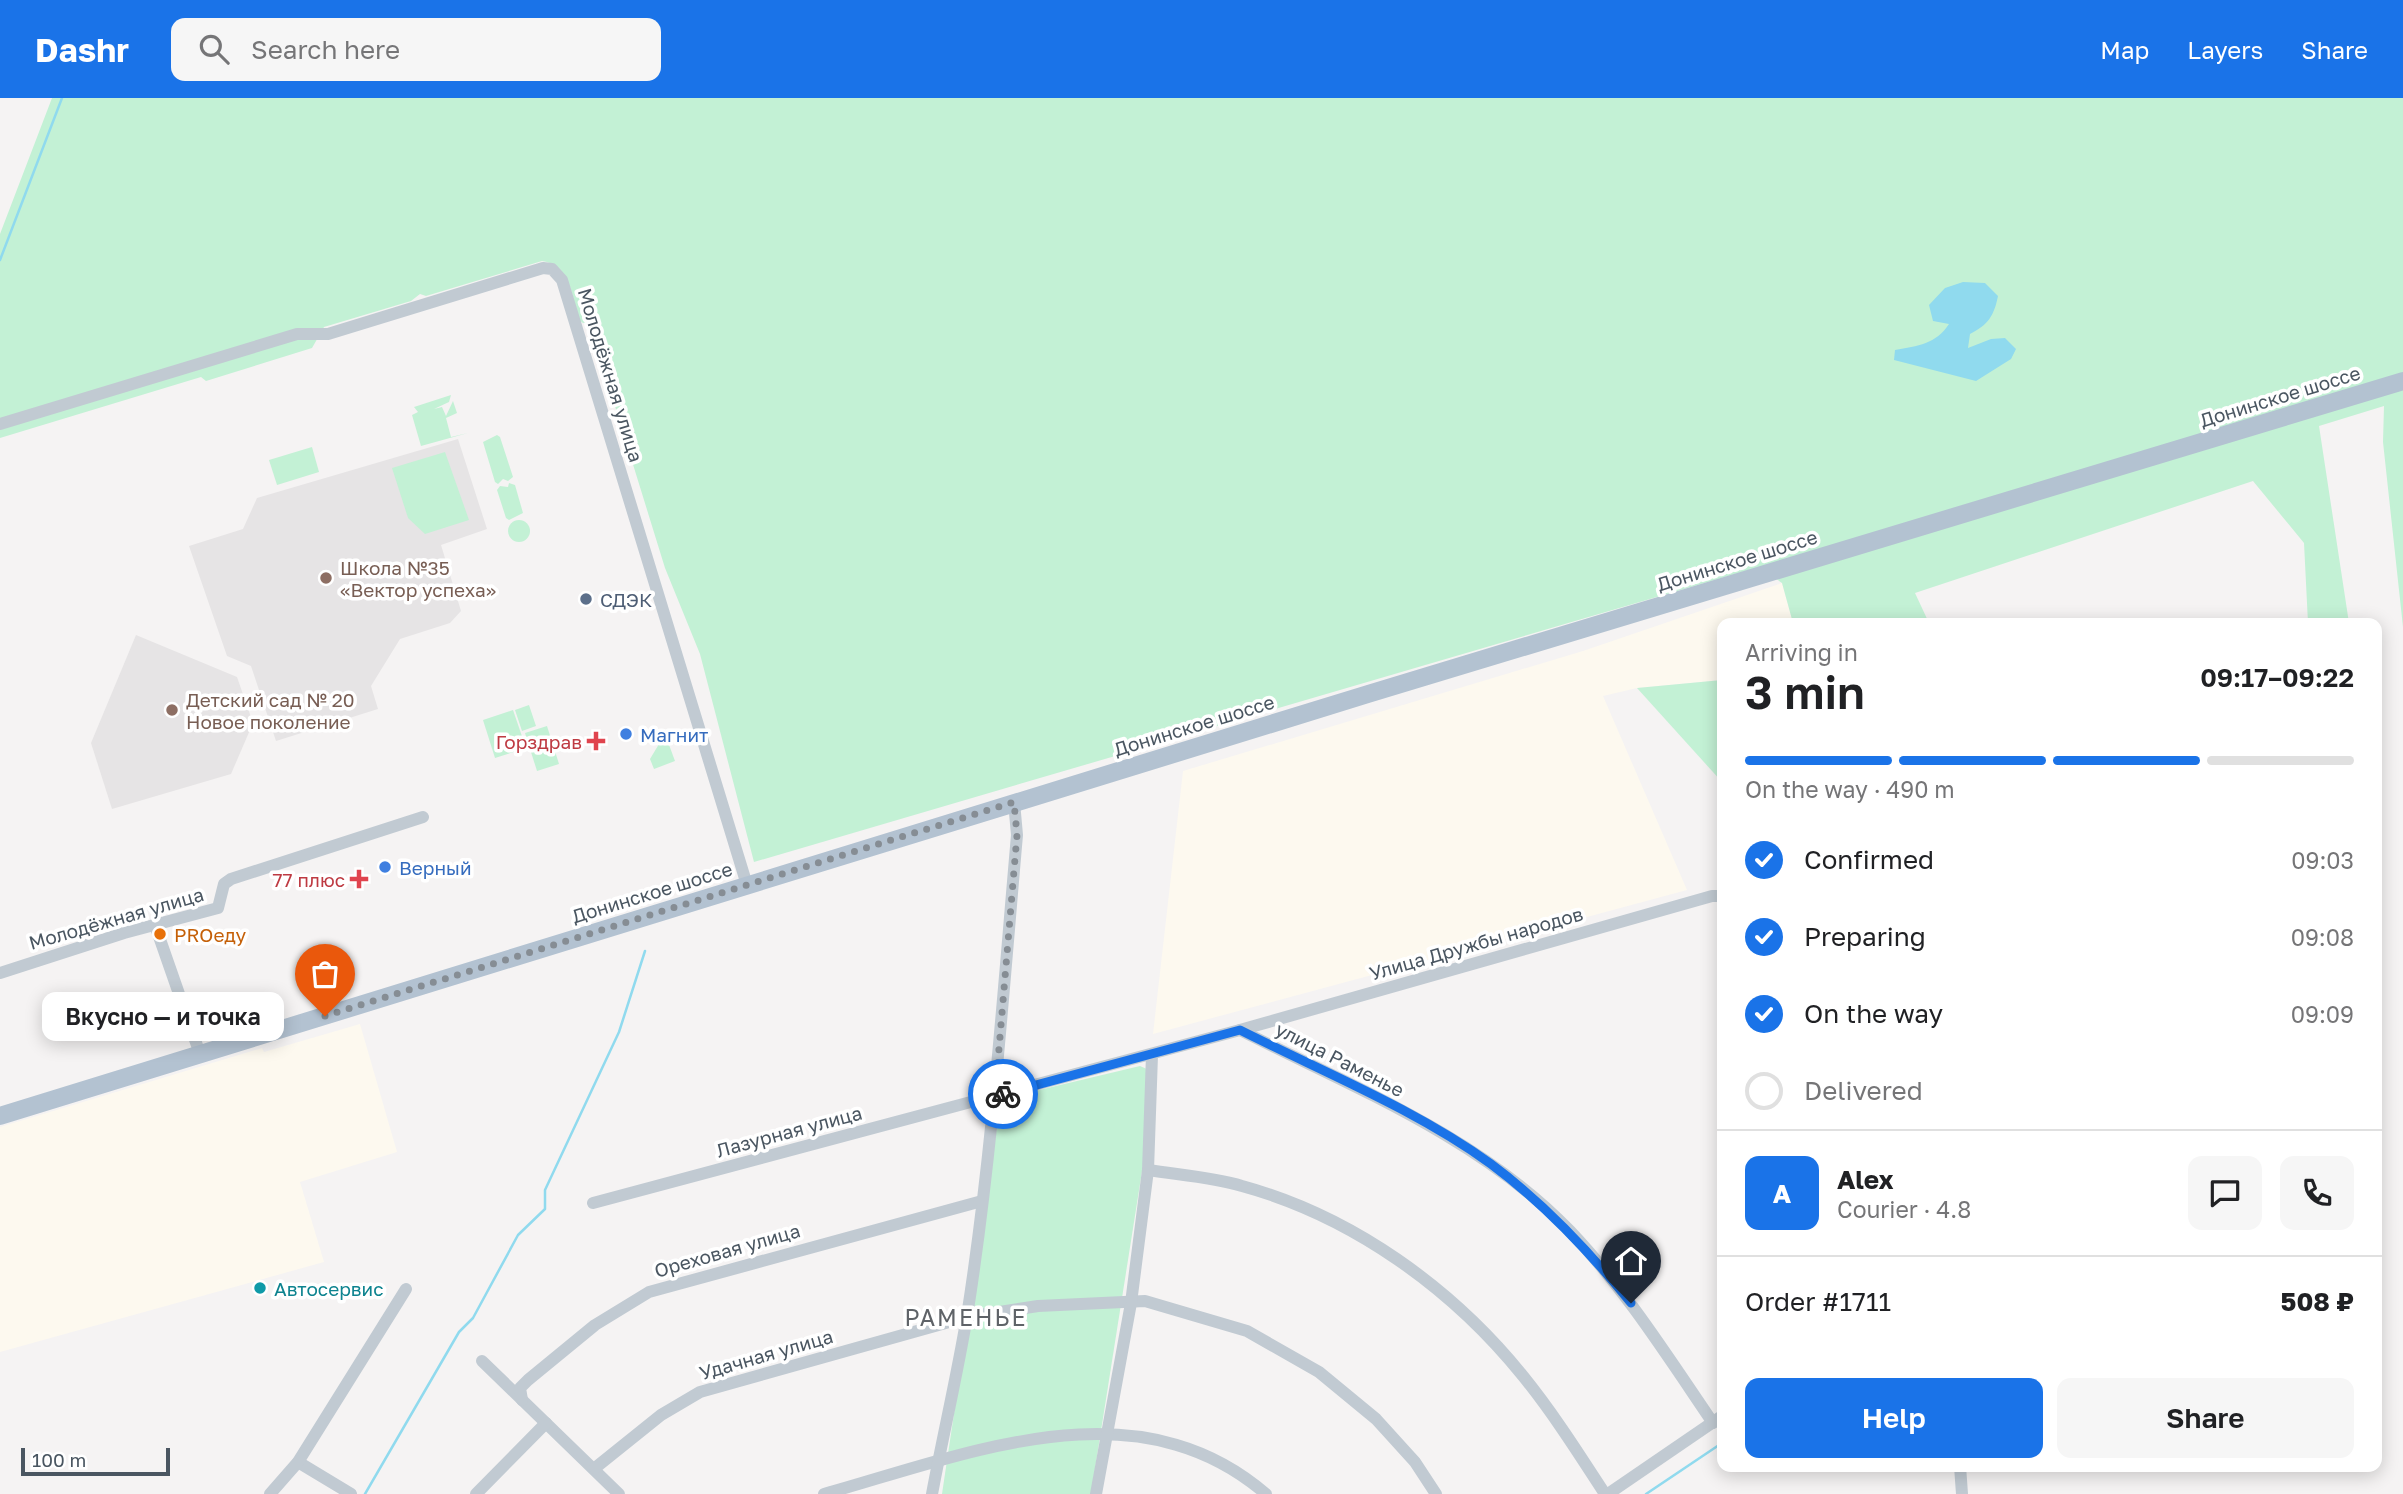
<!DOCTYPE html>
<html lang="en">
<head>
<meta charset="utf-8">
<style>
	:root { --surface:#fff; --page:#f6f6f6; --text:#202124; --muted:#757577; --line:#e0e0e0; --accent:#1a73e8 }
	body { margin:0; font-family:"Golos Text",sans-serif; background:var(--page); color:var(--text); height:100vh; display:flex; flex-direction:column; font-size:26px; white-space:nowrap }
	* { box-sizing:border-box; margin:0 }
	p { font-size:23px; color:var(--muted) }
	.icon { flex:none; width:38px; height:38px; fill:none; stroke:currentColor; stroke-width:2; stroke-linecap:round; stroke-linejoin:round }
	.map { position:relative; flex:1; overflow:hidden }
	.panel { position:absolute; left:1717px; top:520px; width:665px; height:854px; display:flex; flex-direction:column; background:var(--surface); border-radius:14px; box-shadow:0 4px 18px #0003 }
	.panel>* { flex:none }
	.scale { position:absolute; left:21px; bottom:18px; width:149px; box-sizing:border-box; padding-left:7px; border:4px solid #4a5661; border-top:0; font-size:19px; line-height:24px; white-space:nowrap; color:#4a5661; -webkit-text-stroke:5px #fff; paint-order:stroke }
	.pin { position:absolute; display:grid; place-items:center; width:60px; height:60px; color:#fff; margin:-72px -30px; border-radius:50% 50% 50% 0; rotate:-45deg; box-shadow:0 0 7px #0007 }
	.pin .icon { rotate:45deg }
	.courier { position:absolute; display:grid; place-items:center; width:70px; height:70px; margin:-35px; border:5px solid #1a73e8; border-radius:50%; background:#fff; color:#222; box-shadow:0 2px 9px #0007 }
	.bubble { position:absolute; height:49px; border-radius:14px; background:var(--surface); box-shadow:0 4px 18px #0003; font-size:23px; font-weight:600; line-height:49px; text-align:center }
	.headline em { font-style:normal; font-weight:600 }
	.headline div { display:flex; flex-direction:column-reverse }
	.headline { display:flex; align-items:center; justify-content:space-between; height:119px; padding:0 28px }
	h1 { font-size:46px; font-weight:600; line-height:52px }
	.bar { display:grid; grid-template-columns:repeat(4,1fr); gap:10px 7px; align-content:center; height:84px; padding:0 28px }
	.bar i { height:9px; border-radius:5px; background:var(--line) }
	.bar .active { background:var(--accent) }
	.bar p { grid-column:span 4 }
	.line { display:flex; align-items:center; gap:18px; padding:0 28px; border-top:2px solid var(--line) }
	.line div { flex:1 }
	.round { display:grid; place-items:center; flex:none; width:74px; height:74px; border-radius:14px; background:var(--page) }
	ol { padding:0 28px; list-style:none }
	li { display:flex; align-items:center; gap:21px; height:77px }
	li p { margin-inline-start:auto }
	li .icon { padding:7px; border-radius:50%; background:var(--accent); color:#fff; stroke-width:4 }
	li:last-child { color:var(--muted) }
	li i { width:38px; height:38px; border:4px solid var(--line); border-radius:50% }
	.primary-button { display:flex; gap:14px; margin-top:auto; padding:14px 28px }
	.primary-button a { flex:1; height:80px; border-radius:14px; background:var(--accent); color:#fff; font-size:28px; font-weight:600; line-height:80px; text-align:center }
	.primary-button a+a { background:var(--page); color:var(--text) }
	header { display:flex; align-items:center; gap:42px; box-sizing:border-box; height:98px; padding:0 35px; background:var(--accent); color:#fff }
	header strong { font-size:33px }
	nav { display:flex; gap:38px; margin-inline-start:auto; font-size:24px }
	.search { width:490px; height:63px; background:var(--page); display:flex; align-items:center; gap:18px; box-sizing:border-box; padding:0 24px; border-radius:14px; color:var(--muted); font-size:26px }
	.map>svg:first-child { display:block }
</style>
</head>
<body>
<header>
<strong>Dashr</strong>
<div class="search"><svg class="icon" aria-label="search" viewBox="0 0 24 24"><circle cx="10" cy="10" r="6"/><path d="M15 15l6 6"/></svg>Search here</div>
<nav><a>Map</a><a>Layers</a><a>Share</a></nav>
</header>
<div class="map">
<svg width="2403" height="1396" viewBox="0 0 2403 1396">
	<rect width="100%" height="100%" fill="#f5f3f3"/>
	<g fill="#fdf9ef">
		<polygon points="1782,485 1793,525 1722,525 1722,582 1637,590 1603,598 1687,792 1153,936 1183,673 1583,553"/>
		<polygon points="360,926 397,1054 300,1084 324,1164 0,1254 0,1029 262,950 264,954"/>
	</g>
	<g fill="#e6e4e5">
		<polygon points="458,341 487,431 441,447 461,513 450,525 400,541 371,588 378,611 276,643 251,568 227,558 189,448 243,431 257,400"/>
		<polygon points="136,537 237,579 253,625 231,676 112,711 91,645"/>
	</g>
	<g fill="#c3f1d5">
		<path d="M52,0h2351v529l-20,-185 1,-36 -65,20 30,197h-41l-4,-80 -51,-62 -338,112 14,30h-136l-11,-40 -23,-16 -1005,295 -54,-208 -35,-86 -76,-246 -6,1 -4,-3c-7,-24 -9,-56 -37,-59l-116,35 -6,-2 -9,7 -87,26 -12,21 -106,33 -5,-4 -201,61v-204z"/>
		<polygon points="451,297 449,304 434,311 442,309 446,318 453,303 457,315 446,320 451,339 468,335 421,348 412,317 418,314 414,309"/>
		<polygon points="497,337 500,339 513,379 508,383 503,381 498,386 495,384 483,344"/>
		<polygon points="312,349 319,374 277,387 269,362"/>
		<polygon points="445,354 469,422 425,436 408,420 392,370"/>
		<polygon points="509,385 515,387 523,415 509,422 506,420 497,392 500,388 508,389"/>
		<circle cx="519" cy="433" r="11"/>
		<polygon points="1722,582 1722,684 1637,590"/>
		<polygon points="529,607 536,628 522,633 515,612"/>
		<polygon points="513,612 526,650 495,660 483,622"/>
		<polygon points="547,628 559,666 537,673 525,635"/>
		<polygon points="665,636 675,663 654,671 650,661"/>
		<polygon points="1140,968 1149,972 1143,1067 1091,1396 942,1396 1001,1001"/>
	</g>
	<path fill="#90daee" d="M1963,184l22,1 13,13c-4,20 -10,29 -28,38l-2,14 23,-9 14,-1 11,11 -5,10 -35,22 -82,-21 1,-10c23,-4 41,-6 54,-26l-16,-3 -4,-16 16,-17z"/>
	<g fill="none" stroke-linecap="round" stroke-linejoin="round">
		<g stroke="#90daee" stroke-width="2.5">
			<polyline points="0,162 62,0"/>
			<polyline points="365,1396 459,1234 473,1220 518,1137 545,1111 545,1092 619,934 645,853"/>
			<polyline points="1646,1396 1722,1345"/>
		</g>
		<g stroke="#c1cad2" stroke-width="12">
			<polyline points="0,326 297,236 328,236 543,170 552,171 562,182 747,787"/>
			<polyline points="155,827 200,956"/>
			<polyline points="0,875 124,835 218,810 224,786 231,781 423,719"/>
			<polyline points="1240,932 1712,798 1722,798"/>
			<path d="M1148,1072c31,5 64,7 94,16 110,30 210,102 281,190 30,37 56,78 82,118"/>
			<path d="M593,1105l647,-173c113,57 241,108 330,201 55,58 98,126 143,192"/>
			<polyline points="482,1263 619,1396"/>
			<polyline points="522,1302 520,1290 528,1282 595,1227 649,1194 982,1103"/>
			<polyline points="298,1364 351,1396"/>
			<polyline points="1960,1368 1962,1396"/>
			<polyline points="595,1370 661,1317 700,1294 967,1219 1038,1208 1145,1203 1247,1233 1319,1274 1376,1321 1415,1364 1436,1396"/>
			<polyline points="270,1396 298,1364 406,1191"/>
			<polyline points="476,1396 546,1325"/>
			<path d="M824,1396c144,-40 312,-112 442,0"/>
			<path d="M932,1396c11,-59 25,-118 35,-178 25,-159 36,-321 50,-481l-3,-33"/>
			<polyline points="1096,1396 1131,1205 1148,1072 1152,957"/>
			<polyline points="1608,1396 1722,1318"/>
		</g>
		<polyline stroke="#b3c2d1" stroke-width="18" points="0,1018 1368,596 2403,283"/>
	</g>
	<g fill="none" stroke-linecap="round" stroke-linejoin="round">
		<polyline stroke="#868d94" stroke-width="7" stroke-dasharray="0 12.6" points="325,918 1014,704 1017,737 995,998 1003,996"/>
		<path stroke="#1a73e8" stroke-width="9" d="M1003,996l237,-64c83,42 175,79 251,134 54,40 98,87 140,139"/>
	</g>
	<g fill="#8d6e63" stroke="#fff" stroke-width="2.5">
		<circle cx="326" cy="480" r="7"/>
		<circle cx="172" cy="612" r="7"/>
	</g>
	<circle fill="#5c6f8a" stroke="#fff" stroke-width="2.5" cx="586" cy="501" r="7"/>
	<g fill="#3f7fe0" stroke="#fff" stroke-width="2.5">
		<circle cx="626" cy="636" r="7"/>
		<circle cx="385" cy="769" r="7"/>
	</g>
	<g fill="#e0444e" stroke="#fff" stroke-width="2.5">
		<path d="M592.5 632.5h7v7h7v7h-7v7h-7v-7h-7v-7h7z"/>
		<path d="M355.5 770.5h7v7h7v7h-7v7h-7v-7h-7v-7h7z"/>
	</g>
	<circle fill="#e8710a" stroke="#fff" stroke-width="2.5" cx="160" cy="836" r="7"/>
	<circle fill="#0f9aa8" stroke="#fff" stroke-width="2.5" cx="260" cy="1190" r="7"/>
	<g text-anchor="middle" dominant-baseline="central" stroke-width="7" stroke-linejoin="round" paint-order="stroke">
		<g font-size="19" fill="#4a5661" stroke="#fff">
			<text transform="translate(611 277) rotate(73)">Молодёжная улица</text>
			<text transform="translate(2280 298) rotate(-17)">Донинское шоссе</text>
			<text transform="translate(1737 462) rotate(-17)">Донинское шоссе</text>
			<text transform="translate(1194 627) rotate(-17)">Донинское шоссе</text>
			<text transform="translate(652 794) rotate(-17)">Донинское шоссе</text>
			<text transform="translate(116 820) rotate(-16)">Молодёжная улица</text>
			<text transform="translate(1476 845) rotate(-16)">Улица Дружбы народов</text>
			<text transform="translate(1340 961) rotate(27)">улица Раменье</text>
			<text transform="translate(789 1033) rotate(-15)">Лазурная улица</text>
			<text transform="translate(727 1152) rotate(-16)">Ореховая улица</text>
			<text transform="translate(766 1256) rotate(-16)">Удачная улица</text>
		</g>
		<g font-size="19" fill="#785e54" stroke="#fff" text-anchor="start">
			<text x="340" y="469">Школа №35<tspan x="340" dy="22">«Вектор успеха»</tspan></text>
			<text x="186" y="601">Детский сад № 20<tspan x="186" dy="22">Новое поколение</tspan></text>
		</g>
		<g font-size="19" fill="#4e5e75" stroke="#fff" text-anchor="start">
			<text x="600" y="501">СДЭК</text>
		</g>
		<g font-size="19" fill="#366cbe" stroke="#fff" text-anchor="start">
			<text x="640" y="636">Магнит</text>
			<text x="399" y="769">Верный</text>
		</g>
		<g font-size="19" fill="#be3a42" stroke="#fff" text-anchor="end">
			<text x="582" y="643">Горздрав</text>
			<text x="345" y="781">77 плюс</text>
		</g>
		<g font-size="19" fill="#c56008" stroke="#fff" text-anchor="start">
			<text x="174" y="836">PROеду</text>
		</g>
		<g font-size="19" fill="#0d838f" stroke="#fff" text-anchor="start">
			<text x="274" y="1190">Автосервис</text>
		</g>
		<g font-size="23" letter-spacing="2" fill="#5f6368" stroke="#fff">
			<text x="966" y="1219">РАМЕНЬЕ</text>
		</g>
	</g>
</svg>
<div class="scale">100 m</div>
<div class="pin" style="left:325px;top:918px;background:#ea580c"><svg class="icon" aria-label="bag" viewBox="0 0 24 24"><path d="M5 8h14l-1 12H6zM9 8a3 3 0 0 1 6 0"/></svg></div>
<div class="pin" style="left:1631px;top:1205px;background:#1f2937"><svg class="icon" aria-label="home" viewBox="0 0 24 24"><path d="M3 11l9-7 9 7M6 9v11h12V9"/></svg></div>
<div class="courier" style="left:1003px;top:996px"><svg class="icon" aria-label="bike" viewBox="0 0 24 24"><circle cx="6" cy="16" r="4"/><circle cx="18" cy="16" r="4"/><path d="M6 16l4-8h5l3 8M10 8l3 8H6M13 5h3"/></svg></div>
<div class="bubble" style="left:42px;top:894px;width:242px">Вкусно — и точка</div>
<section class="panel">
<div class="headline"><div><h1>3 min</h1><p>Arriving in</p></div><em>09:17–09:22</em></div>
<div class="bar"><i class="active"></i><i class="active"></i><i class="active"></i><i></i><p>On the way · 490 m</p></div>
<ol>
<li><svg class="icon" aria-label="check" viewBox="0 0 24 24"><path d="M5 12l5 5 9-10"/></svg>Confirmed<p>09:03</p></li>
<li><svg class="icon" aria-label="check" viewBox="0 0 24 24"><path d="M5 12l5 5 9-10"/></svg>Preparing<p>09:08</p></li>
<li><svg class="icon" aria-label="check" viewBox="0 0 24 24"><path d="M5 12l5 5 9-10"/></svg>On the way<p>09:09</p></li>
<li><i></i>Delivered</li>
</ol>
<div class="line" style="height:126px"><b class="round" style="background:var(--accent);color:#fff">A</b><div><b>Alex</b><p>Courier · 4.8</p></div><a class="round"><svg class="icon" aria-label="chat" viewBox="0 0 24 24"><path d="M4 5h16v11H9l-5 4z"/></svg></a><a class="round"><svg class="icon" aria-label="phone" viewBox="0 0 24 24"><path d="M5 4h4l2 5-3 2q2 4 5 5l2-3 5 2v4C11 20 4 13 5 4z"/></svg></a></div>
<div class="line" style="height:91px"><div>Order #1711</div><b>508 ₽</b></div>
<div class="primary-button"><a>Help</a><a>Share</a></div>
</section>
</div>
</body>
</html>
